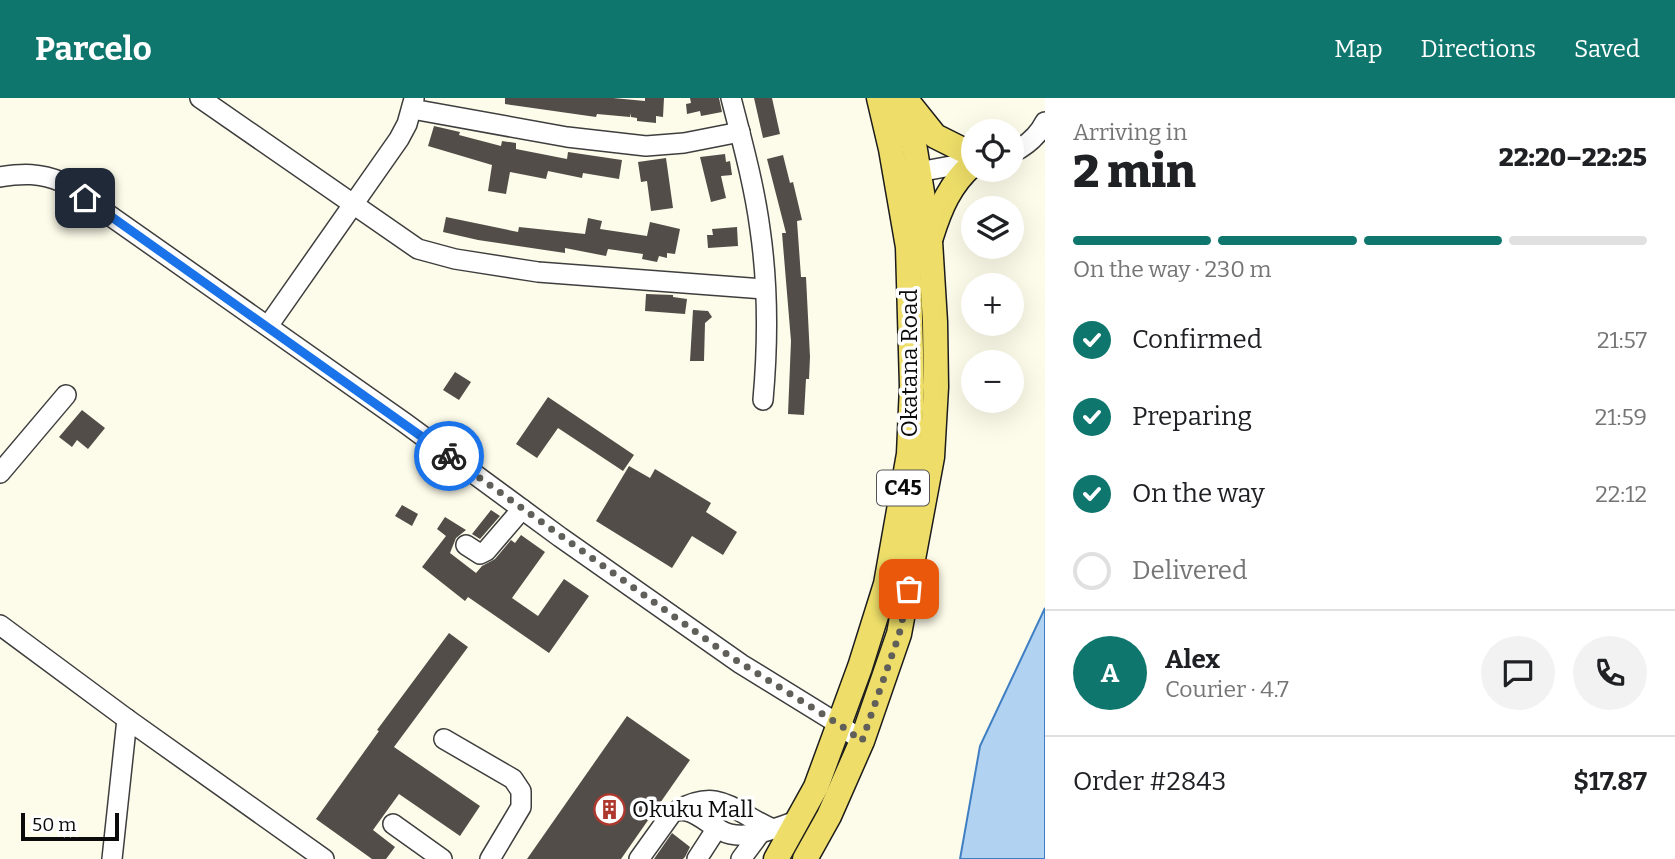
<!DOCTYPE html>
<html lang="en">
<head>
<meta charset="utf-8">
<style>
	:root { --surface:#fff; --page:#f2f2f2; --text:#202124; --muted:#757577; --line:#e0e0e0; --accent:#0f766e }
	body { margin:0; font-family:Bitter,serif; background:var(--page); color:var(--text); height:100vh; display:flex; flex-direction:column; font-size:26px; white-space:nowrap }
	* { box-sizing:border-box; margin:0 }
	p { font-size:23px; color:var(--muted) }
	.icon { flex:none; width:38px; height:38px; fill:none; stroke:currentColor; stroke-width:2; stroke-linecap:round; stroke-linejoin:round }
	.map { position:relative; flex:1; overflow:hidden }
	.side { display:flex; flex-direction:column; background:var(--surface); width:630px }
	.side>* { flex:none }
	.fabs { position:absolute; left:961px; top:21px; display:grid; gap:14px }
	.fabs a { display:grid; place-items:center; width:63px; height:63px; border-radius:50%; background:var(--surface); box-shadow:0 7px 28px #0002; font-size:35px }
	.scale { position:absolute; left:21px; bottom:18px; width:98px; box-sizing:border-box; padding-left:7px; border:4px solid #0b0b0b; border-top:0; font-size:19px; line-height:24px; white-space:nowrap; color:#0b0b0b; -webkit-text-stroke:5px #fff; paint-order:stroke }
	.pin { position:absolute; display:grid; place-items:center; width:60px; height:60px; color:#fff; margin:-30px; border-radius:14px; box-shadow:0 4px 10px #0006 }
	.courier { position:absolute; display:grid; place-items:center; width:70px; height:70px; margin:-35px; border:5px solid #1a73e8; border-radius:50%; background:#fff; color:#222; box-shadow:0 2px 9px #0007 }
	.overview em { font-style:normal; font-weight:800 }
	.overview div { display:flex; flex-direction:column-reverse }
	.overview { display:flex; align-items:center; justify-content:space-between; height:119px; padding:0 28px }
	h1 { font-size:46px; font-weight:800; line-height:52px }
	.bar { display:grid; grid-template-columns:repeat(4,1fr); gap:10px 7px; align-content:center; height:84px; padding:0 28px }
	.bar i { height:9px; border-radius:5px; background:var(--line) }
	.bar .active { background:var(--accent) }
	.bar p { grid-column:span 4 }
	.line { display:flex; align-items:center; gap:18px; padding:0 28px; border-top:2px solid var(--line) }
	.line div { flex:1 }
	.round { display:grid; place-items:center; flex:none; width:74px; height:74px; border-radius:37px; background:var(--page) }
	ol { padding:0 28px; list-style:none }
	li { display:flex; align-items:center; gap:21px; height:77px }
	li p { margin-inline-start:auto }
	li .icon { padding:7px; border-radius:50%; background:var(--accent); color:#fff; stroke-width:4 }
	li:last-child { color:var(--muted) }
	li i { width:38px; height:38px; border:4px solid var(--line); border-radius:50% }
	header { display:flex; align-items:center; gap:42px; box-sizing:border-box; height:98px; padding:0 35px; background:var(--accent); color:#fff }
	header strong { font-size:33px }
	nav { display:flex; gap:38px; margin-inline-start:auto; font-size:24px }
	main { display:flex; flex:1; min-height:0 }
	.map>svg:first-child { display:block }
</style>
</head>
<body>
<header>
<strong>Parcelo</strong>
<nav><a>Map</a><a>Directions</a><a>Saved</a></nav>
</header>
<main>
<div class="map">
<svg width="1045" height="761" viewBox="0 0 1045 761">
	<rect width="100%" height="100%" fill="#fdfcea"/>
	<polygon fill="#b2d2f1" stroke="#3f7ec2" stroke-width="2" points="1045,510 1045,761 960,761 980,648"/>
	<g fill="#524d48">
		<polygon points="505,0 613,0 645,3 645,0 664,0 663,19 656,18 656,25 637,23 637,20 631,19 630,15 630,19 597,16 596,19 505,6"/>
		<polygon points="690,0 719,0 722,14 701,18 700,13 687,16 686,6 691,5"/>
		<polygon points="754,0 772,0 780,36 763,40"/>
		<polygon points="434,28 460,34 459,37 501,48 502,43 516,45 516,51 567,61 568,54 622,62 619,81 583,75 582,80 548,73 546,81 510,74 506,96 488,93 492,67 428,48"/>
		<polygon points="725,56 726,64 730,63 732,77 721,78 726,100 711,104 700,59"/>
		<polygon points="783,57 790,85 793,84 802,122 797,123 801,179 806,179 810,259 809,281 806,281 804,317 788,316 791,243 782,135 786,135 767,61"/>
		<polygon points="666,60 673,110 651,113 647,83 641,84 638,64"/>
		<polygon points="446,119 518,134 519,129 585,136 588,120 602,123 600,131 647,138 650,124 680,131 675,156 667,155 667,160 659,158 657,164 642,161 643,156 608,151 606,158 565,150 565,155 478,142 443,134"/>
		<polygon points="737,129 738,148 708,150 707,137 713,137 712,131"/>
		<polygon points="646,196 673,197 673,199 687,201 685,216 645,213"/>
		<polygon points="693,212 708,213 712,219 705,225 704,263 690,263"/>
		<polygon points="455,274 471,284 459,302 443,292"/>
		<polygon points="548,299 634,357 623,373 558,330 537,360 516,346"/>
		<polygon points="82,312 105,330 88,351 77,342 72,349 59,339"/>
		<polygon points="629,368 650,380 655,371 711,405 706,414 737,434 723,457 692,438 672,470 596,423"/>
		<polygon points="402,407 418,416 412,428 395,418"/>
		<polygon points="491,412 500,418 480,441 472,436"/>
		<polygon points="445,419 466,432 456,440 450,455 476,475 482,468 495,461 511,442 515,445 521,437 545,454 512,500 538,518 564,481 589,498 549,555 468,499 465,503 422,469 446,438 437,431"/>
		<polygon points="449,535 468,549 394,649 480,708 460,738 399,696 373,732 395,749 386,761 372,761 316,721 379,633 377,632"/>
		<polygon points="627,618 690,662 621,761 527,761"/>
		<polygon points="672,735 690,749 685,759 683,761 654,761"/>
	</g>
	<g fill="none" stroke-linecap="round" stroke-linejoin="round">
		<defs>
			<g id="minor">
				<polyline points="200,0 418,151 455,161 538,174 764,191"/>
				<path d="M731,0c11,43 23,86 29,131 8,55 8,115 3,171"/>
				<polyline points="412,11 567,39 646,48 684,45 740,34"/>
				<path d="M1012,55c14,-7 26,-17 33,-31"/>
				<polyline points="907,76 973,64"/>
				<path d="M0,79c23,-4 40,-4 62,5l343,241 155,114 181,127 99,61 22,16"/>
				<polyline points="268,228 399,41 407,26 414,1"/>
				<polyline points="0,375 66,297"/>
				<polyline points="466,447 480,456 486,453 522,411"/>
				<polyline points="0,527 127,621 324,761"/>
				<polyline points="444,641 513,681 521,693 521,709 490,761"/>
				<path d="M678,712c43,-24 56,3 95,19"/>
				<polyline points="393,726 442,761"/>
				<polyline points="112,761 127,621"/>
				<path d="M639,761l33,-46c20,-11 39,17 58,21 22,5 49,-7 69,-14"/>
				<polyline points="697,761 717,730"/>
				<polyline points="741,761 761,734"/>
			</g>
			<g id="major">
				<polyline points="907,3 935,38 973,57"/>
				<path d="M931,139c9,-29 19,-53 42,-73"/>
				<polyline points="776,761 816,689 860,569 886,486 909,356 912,288 908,149 891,51 879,0"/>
				<polyline points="805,761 829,718 862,643 899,536 932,359 936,289 935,224 930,143 914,46 902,0"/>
			</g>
		</defs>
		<use href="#minor" stroke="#3e3e3e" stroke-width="22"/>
		<use href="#major" stroke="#1c1c1c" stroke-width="27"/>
		<use href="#minor" stroke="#fff" stroke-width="19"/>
		<use href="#major" stroke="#eede69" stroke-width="24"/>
	</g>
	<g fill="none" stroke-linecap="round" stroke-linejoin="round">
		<polyline stroke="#605f59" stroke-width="7" stroke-dasharray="0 12.6" points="449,358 731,559 840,627 862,643 899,537 909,491"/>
		<polyline stroke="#1a73e8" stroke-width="9" points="85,100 449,358"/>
	</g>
	<defs>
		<symbol id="building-ring" viewBox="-11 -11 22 22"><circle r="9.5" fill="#fff" stroke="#af382e" stroke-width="1.5"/><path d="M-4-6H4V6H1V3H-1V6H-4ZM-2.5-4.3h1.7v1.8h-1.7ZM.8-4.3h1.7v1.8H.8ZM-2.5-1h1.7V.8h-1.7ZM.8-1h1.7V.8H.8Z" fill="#af382e"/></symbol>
	</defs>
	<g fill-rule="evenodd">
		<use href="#building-ring" x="592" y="694" width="35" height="35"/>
	</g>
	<g text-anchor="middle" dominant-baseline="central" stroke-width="7" stroke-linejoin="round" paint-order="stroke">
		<rect fill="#fff" stroke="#545454" stroke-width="2" x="877" y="372.5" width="52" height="35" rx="5"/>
		<g font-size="21" font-weight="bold" fill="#0b0b0b">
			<text x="903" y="390">C45</text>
		</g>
		<g font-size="23" fill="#0b0b0b" stroke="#fff">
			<text transform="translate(909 265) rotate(-90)">Okatana Road</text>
		</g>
		<g font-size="23" fill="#0b0b0b" stroke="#fff" text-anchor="start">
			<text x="632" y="711">Okuku Mall</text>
		</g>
	</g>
</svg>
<div class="fabs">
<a><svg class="icon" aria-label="locate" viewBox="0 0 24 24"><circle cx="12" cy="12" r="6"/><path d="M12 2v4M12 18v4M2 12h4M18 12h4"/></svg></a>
<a><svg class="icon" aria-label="layers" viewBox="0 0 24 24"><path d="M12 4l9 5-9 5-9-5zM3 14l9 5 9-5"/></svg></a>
<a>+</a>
<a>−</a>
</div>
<div class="scale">50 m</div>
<div class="pin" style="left:909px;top:491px;background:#ea580c"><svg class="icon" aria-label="bag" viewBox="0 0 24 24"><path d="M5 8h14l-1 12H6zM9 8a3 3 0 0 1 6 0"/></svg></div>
<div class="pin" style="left:85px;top:100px;background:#1f2937"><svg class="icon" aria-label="home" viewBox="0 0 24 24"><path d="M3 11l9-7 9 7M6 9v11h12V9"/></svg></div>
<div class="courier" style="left:449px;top:358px"><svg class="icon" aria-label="bike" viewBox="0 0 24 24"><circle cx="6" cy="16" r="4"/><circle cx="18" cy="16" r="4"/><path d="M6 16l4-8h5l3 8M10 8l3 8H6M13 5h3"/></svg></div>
</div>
<section class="side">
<div class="overview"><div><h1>2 min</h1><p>Arriving in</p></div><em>22:20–22:25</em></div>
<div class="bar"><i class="active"></i><i class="active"></i><i class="active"></i><i></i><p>On the way · 230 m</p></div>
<ol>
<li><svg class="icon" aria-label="check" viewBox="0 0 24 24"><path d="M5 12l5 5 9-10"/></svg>Confirmed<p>21:57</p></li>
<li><svg class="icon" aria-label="check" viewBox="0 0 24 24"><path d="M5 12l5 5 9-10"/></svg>Preparing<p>21:59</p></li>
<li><svg class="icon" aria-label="check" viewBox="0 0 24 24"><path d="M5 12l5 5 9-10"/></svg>On the way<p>22:12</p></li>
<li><i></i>Delivered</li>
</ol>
<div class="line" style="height:126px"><b class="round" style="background:var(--accent);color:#fff">A</b><div><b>Alex</b><p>Courier · 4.7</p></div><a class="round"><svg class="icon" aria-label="chat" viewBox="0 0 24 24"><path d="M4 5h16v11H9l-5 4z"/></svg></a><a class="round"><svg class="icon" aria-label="phone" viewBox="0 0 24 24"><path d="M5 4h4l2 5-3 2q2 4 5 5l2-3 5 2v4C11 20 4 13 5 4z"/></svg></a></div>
<div class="line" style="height:91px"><div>Order #2843</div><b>$17.87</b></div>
</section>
</main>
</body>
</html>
